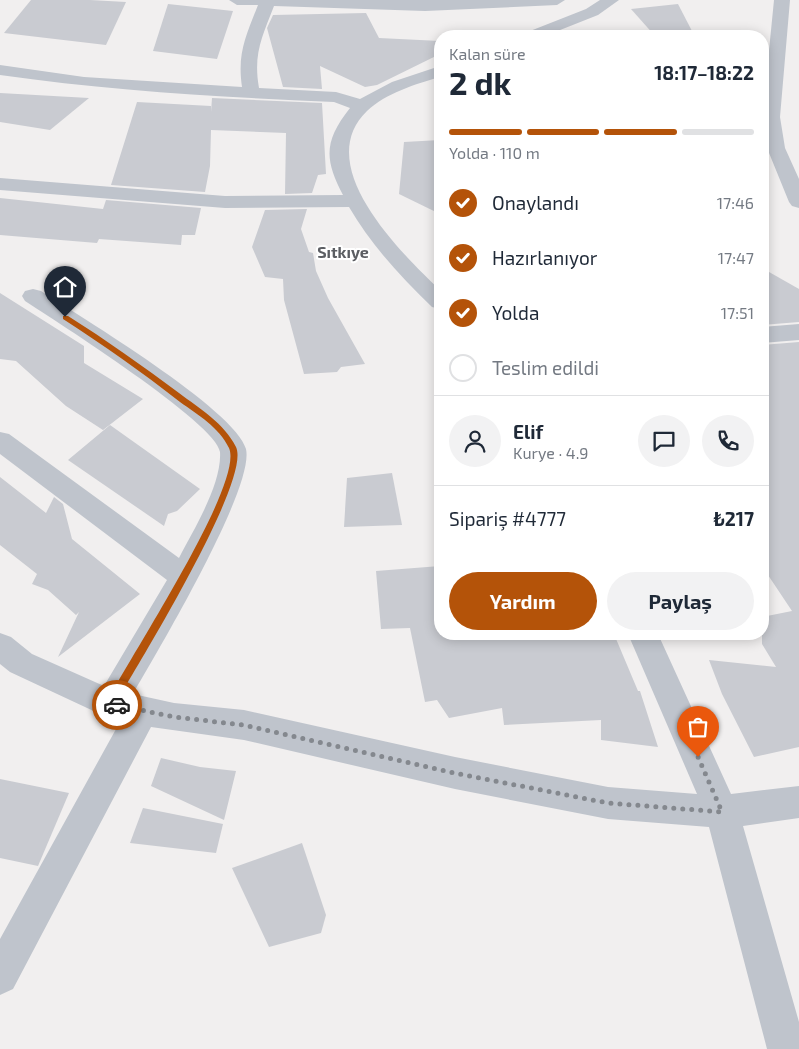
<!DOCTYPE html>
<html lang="tr">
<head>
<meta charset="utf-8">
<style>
	:root { --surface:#fff; --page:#f2f2f3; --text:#1f2937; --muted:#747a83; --line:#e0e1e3; --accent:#b45309 }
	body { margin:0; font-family:"Exo 2",sans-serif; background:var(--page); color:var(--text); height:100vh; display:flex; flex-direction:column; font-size:19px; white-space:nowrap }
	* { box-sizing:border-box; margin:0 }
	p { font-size:16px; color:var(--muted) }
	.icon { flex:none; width:28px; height:28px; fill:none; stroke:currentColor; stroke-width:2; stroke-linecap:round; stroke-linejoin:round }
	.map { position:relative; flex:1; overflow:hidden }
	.side { position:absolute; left:434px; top:30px; width:335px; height:610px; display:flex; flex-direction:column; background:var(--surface); border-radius:20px; box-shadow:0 2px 12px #0003 }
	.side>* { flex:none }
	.pin { position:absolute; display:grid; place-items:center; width:42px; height:42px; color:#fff; margin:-51px -21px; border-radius:50% 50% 50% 0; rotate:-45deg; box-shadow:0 0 5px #0007 }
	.pin .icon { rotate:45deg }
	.courier { position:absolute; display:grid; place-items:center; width:50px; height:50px; margin:-25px; border:4px solid #b45309; border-radius:50%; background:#fff; color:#222; box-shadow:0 1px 6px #0007 }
	.headline em { font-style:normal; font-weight:700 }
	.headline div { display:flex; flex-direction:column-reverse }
	.headline { display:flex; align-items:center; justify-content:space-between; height:85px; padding:0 15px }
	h1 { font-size:32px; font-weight:700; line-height:38px }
	.bar { display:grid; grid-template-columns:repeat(4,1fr); gap:8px 5px; align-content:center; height:60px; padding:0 15px }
	.bar i { height:6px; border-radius:4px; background:var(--line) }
	.bar .active { background:var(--accent) }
	.bar p { grid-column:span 4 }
	.line { display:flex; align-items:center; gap:12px; padding:0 15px; border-top:1px solid var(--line) }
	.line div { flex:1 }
	.round { display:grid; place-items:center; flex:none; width:52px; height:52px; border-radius:26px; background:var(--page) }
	ol { padding:0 15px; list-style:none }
	li { display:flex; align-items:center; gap:15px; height:55px }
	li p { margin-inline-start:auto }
	li .icon { padding:5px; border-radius:50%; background:var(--accent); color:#fff; stroke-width:4 }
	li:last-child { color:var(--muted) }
	li i { width:28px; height:28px; border:2px solid var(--line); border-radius:50% }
	.button { display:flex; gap:10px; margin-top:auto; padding:10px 15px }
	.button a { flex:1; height:58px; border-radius:30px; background:var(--accent); color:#fff; font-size:20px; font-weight:700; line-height:58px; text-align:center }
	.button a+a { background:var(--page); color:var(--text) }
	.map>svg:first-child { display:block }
</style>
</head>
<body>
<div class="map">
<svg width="799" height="1049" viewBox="0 0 799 1049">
	<rect width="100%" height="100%" fill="#f1efef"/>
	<g fill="#c9cbd1">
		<polygon points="31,0 90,0 126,2 106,45 4,33"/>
		<polygon points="168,4 233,11 217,59 153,51"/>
		<polygon points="678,4 693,33 655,36 631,9"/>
		<polygon points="366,13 379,38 440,41 440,54 377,85 365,87 320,66 322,89 283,87 267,28 273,15"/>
		<polygon points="0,93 89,98 50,130 0,122"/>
		<polygon points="212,98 322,103 326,174 318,175 312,193 285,194 286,133 211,130 210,166 205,192 111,185 137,102 211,106 211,112"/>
		<polygon points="440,140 440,214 399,194 404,142"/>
		<polygon points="0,198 103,209 106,200 201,208 195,235 182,235 181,245 99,239 97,243 0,235"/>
		<polygon points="307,209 301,229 309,252 313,253 316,271 328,298 365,364 341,367 337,372 304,374 284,300 283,279 265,277 252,247 265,210"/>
		<polygon points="762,268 799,289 799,322 762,325"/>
		<polygon points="0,293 84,346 84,363 143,399 103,430 66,406 16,361 0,359"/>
		<polygon points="799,342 799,747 754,757 722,694 709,660 776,667 762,644 762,617 792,611 762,566 762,345"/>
		<polygon points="110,425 200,489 177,511 168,514 164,526 68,460"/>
		<polygon points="392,473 402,525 344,527 347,478"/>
		<polygon points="0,477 46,513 54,497 63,504 72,539 140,594 58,657 79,612 76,615 48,590 32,584 37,574 0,545"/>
		<polygon points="440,566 440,634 614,634 638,691 640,691 658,747 601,740 601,720 504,725 502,708 449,718 437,700 425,702 410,628 381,629 376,571"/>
		<polygon points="161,758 200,767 236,771 224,820 151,786"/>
		<polygon points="0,779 69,793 38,866 0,858"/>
		<polygon points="143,808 223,824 216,853 130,843"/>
		<polygon points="302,843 326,915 321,933 269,947 232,868"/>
	</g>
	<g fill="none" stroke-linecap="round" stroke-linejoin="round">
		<g fill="#bfc4cc" fill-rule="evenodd">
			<path d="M229,0h336l-8,5 -132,6 -151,-5c-12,31 -21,48 -15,82l77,4 24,7 32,-17 48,-16v11c-24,7 -54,16 -73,34 -56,54 33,141 73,179v19l-8,-2c-31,-30 -61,-62 -83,-100l-124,1 -225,-18v-12l225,18 118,-1c-19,-36 -19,-54 7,-87l-16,-6c-113,-5 -222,-11 -334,-27v-10l84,12 158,10c-5,-34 4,-51 16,-82h-21z"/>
			<polygon points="600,0 619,0 598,15 545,36 523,36 525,33 586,9"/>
			<polygon points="774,0 790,0 780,117 785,148 799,179 799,208 792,206 789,202 767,148 762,121"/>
			<path d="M33,289l8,2c38,25 195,119 205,158 9,39 -90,205 -113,245l41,9 70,7 211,47 153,30 89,7 -69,-160h30l73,160 68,-8v32l-56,8 56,196v27h-32l-58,-222 -101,-8 -153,-30 -211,-49 -93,-13 -138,262 -13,6v-56l121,-219 -21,-6 -90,-42 -10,-8v-31l11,4 21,17 72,32 63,-106 -167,-126v-22l9,2 170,124c15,-29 43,-74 41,-106 -2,-28 -166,-132 -195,-151l-3,-5 3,-5z"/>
			<polygon points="799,324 799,340 762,343 762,327"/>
		</g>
	</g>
	<path fill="#b45309" d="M63,316h5c38,24 75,50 111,77 21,16 45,30 57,54 16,33 -98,217 -119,254l5,4 -5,5 -10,-3 -1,-3c20,-42 139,-220 123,-256 -10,-21 -31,-33 -49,-46 -38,-30 -77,-57 -117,-83z"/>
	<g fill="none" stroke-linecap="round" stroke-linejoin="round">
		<polyline stroke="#84888e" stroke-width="5" stroke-dasharray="0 9" points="117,705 174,717 244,725 454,773 608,803 722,812 698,757"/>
	</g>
	<g text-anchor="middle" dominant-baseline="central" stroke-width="4" stroke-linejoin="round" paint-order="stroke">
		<g font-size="16" font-weight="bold" fill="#5c5e63" stroke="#fff">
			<text x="343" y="251">Sıtkıye</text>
		</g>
	</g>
</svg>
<div class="pin" style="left:698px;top:757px;background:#ea580c"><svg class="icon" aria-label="bag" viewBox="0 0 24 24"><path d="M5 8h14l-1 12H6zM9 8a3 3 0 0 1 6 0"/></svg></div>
<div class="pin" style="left:65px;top:317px;background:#1f2937"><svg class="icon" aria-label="home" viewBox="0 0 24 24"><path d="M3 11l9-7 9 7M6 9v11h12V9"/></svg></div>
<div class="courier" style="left:117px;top:705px"><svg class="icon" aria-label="car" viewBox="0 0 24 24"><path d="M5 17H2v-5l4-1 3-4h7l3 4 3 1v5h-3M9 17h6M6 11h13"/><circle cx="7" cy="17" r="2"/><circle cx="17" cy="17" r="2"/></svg></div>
<section class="side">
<div class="headline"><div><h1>2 dk</h1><p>Kalan süre</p></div><em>18:17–18:22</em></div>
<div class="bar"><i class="active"></i><i class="active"></i><i class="active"></i><i></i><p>Yolda · 110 m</p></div>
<ol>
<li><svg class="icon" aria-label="check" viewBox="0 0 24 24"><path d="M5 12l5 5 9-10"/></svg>Onaylandı<p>17:46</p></li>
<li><svg class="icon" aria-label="check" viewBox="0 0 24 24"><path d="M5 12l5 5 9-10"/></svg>Hazırlanıyor<p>17:47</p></li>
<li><svg class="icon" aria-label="check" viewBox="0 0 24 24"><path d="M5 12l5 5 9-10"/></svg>Yolda<p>17:51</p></li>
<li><i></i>Teslim edildi</li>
</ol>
<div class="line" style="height:90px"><a class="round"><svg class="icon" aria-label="person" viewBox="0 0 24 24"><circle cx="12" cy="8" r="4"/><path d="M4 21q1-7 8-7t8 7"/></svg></a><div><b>Elif</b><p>Kurye · 4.9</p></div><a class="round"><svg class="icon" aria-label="chat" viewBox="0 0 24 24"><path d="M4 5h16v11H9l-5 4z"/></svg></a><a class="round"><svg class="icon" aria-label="phone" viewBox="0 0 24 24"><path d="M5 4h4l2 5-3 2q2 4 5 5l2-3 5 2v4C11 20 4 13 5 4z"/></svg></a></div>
<div class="line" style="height:65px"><div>Sipariş #4777</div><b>₺217</b></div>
<div class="button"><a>Yardım</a><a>Paylaş</a></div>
</section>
</div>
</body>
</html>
